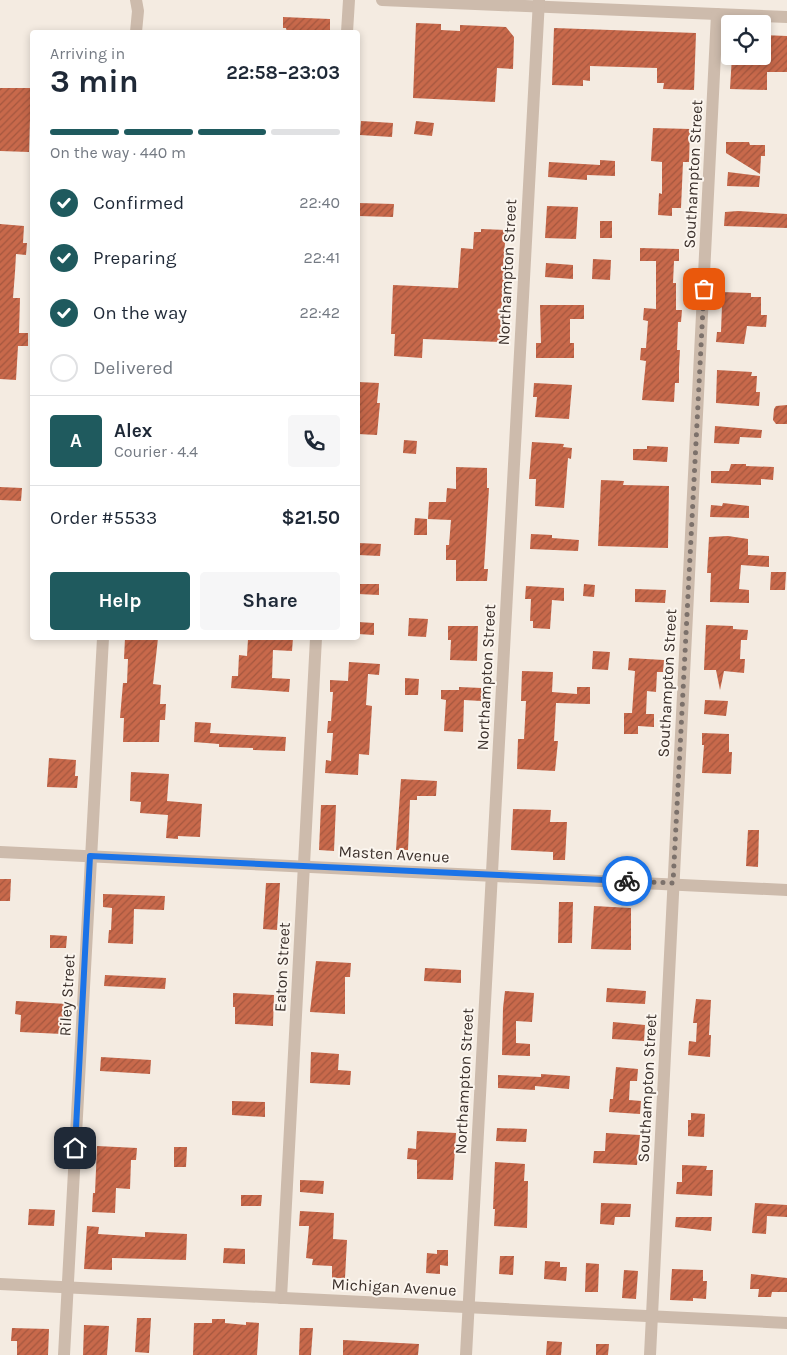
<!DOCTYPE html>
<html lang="en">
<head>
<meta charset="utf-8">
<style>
	:root { --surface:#fff; --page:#f6f6f7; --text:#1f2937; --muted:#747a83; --line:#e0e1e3; --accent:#1f5a5e }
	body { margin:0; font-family:Karla,sans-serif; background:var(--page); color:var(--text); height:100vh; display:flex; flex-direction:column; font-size:19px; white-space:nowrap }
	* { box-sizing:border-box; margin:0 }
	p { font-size:16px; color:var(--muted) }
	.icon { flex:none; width:28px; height:28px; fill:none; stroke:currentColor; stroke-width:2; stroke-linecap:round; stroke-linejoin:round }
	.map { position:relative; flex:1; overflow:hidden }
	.sheet { position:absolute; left:30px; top:30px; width:330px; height:610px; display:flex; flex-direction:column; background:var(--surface); border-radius:5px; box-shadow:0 2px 8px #0003 }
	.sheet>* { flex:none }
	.fabs { position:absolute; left:721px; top:15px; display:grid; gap:10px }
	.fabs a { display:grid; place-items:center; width:50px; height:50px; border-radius:5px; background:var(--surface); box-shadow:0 2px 8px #0003; font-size:25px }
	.pin { position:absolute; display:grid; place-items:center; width:42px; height:42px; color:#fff; margin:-21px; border-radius:10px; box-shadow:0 2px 8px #0006 }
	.courier { position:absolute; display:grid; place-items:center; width:50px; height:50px; margin:-25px; border:4px solid #1a73e8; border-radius:50%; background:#fff; color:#222; box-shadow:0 1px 6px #0007 }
	.headline em { font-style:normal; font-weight:700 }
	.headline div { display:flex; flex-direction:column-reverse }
	.headline { display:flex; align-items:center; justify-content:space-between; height:85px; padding:0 20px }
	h1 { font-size:32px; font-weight:700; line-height:38px }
	.bar { display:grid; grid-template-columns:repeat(4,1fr); gap:8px 5px; align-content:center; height:60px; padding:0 20px }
	.bar i { height:6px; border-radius:4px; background:var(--line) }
	.bar .current { background:var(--accent) }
	.bar p { grid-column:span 4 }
	.line { display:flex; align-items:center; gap:12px; padding:0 20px; border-top:1px solid var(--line) }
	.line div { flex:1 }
	.round { display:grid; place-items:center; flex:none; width:52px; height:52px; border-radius:5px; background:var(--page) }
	ol { padding:0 20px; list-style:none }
	li { display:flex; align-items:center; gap:15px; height:55px }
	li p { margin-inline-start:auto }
	li .icon { padding:5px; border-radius:50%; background:var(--accent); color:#fff; stroke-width:4 }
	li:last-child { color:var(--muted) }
	li i { width:28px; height:28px; border:2px solid var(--line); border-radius:50% }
	.cta { display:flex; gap:10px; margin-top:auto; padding:10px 20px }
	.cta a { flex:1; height:58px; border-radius:5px; background:var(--accent); color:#fff; font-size:20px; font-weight:700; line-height:58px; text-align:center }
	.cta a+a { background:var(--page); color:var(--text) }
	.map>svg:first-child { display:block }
</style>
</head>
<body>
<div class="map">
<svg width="787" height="1355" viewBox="0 0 787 1355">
	<defs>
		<pattern id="building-hatch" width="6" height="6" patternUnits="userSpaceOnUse" patternTransform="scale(1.25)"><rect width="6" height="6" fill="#c8694b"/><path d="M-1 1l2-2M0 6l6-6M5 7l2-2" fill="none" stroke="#a4573f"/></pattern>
	</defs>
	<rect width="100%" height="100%" fill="#f4ebe1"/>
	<g fill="url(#building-hatch)">
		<polygon points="283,17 330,19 330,32 287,32 286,28 283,28"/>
		<polygon points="416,23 441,24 441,30 460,31 460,25 506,27 514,37 513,69 497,68 495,102 413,98"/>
		<polygon points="554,28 696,33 694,90 663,89 664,83 657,83 657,68 590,66 590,81 583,80 583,86 552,85"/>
		<polygon points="762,35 787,36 787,72 767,72 767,90 730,89 732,56 762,56"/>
		<polygon points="0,88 32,88 32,119 30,119 29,152 0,151"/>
		<polygon points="361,121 393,123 392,137 360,135"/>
		<polygon points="416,121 434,123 432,136 414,134"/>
		<polygon points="653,128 690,129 689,162 683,162 681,208 672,208 672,216 658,215 659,193 662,194 662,162 651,161"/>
		<polygon points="726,142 749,142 750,145 765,145 765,156 761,156 760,174 726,153"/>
		<polygon points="600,160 615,161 615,176 587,175 587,180 548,177 549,162 600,165"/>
		<polygon points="728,172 760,176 759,187 727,186"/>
		<polygon points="358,203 394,204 393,217 358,216"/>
		<polygon points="547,206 578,207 576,239 545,238"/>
		<polygon points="738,211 787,214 787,228 724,226 725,212"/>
		<rect x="600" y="221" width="12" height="17"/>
		<polygon points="0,224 24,226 23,243 27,243 26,255 16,254 15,272 13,298 20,298 19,333 28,333 28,346 18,346 16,380 0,379"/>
		<polygon points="481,229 506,230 503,268 505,268 504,281 503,281 500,342 423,339 422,358 394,356 395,334 391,334 393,285 458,288 461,248 473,249 474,232 481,232"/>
		<polygon points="640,248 679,249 679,261 674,261 673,283 676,283 676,310 682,310 681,322 678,322 677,350 680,350 679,368 679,383 675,383 674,402 642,400 646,361 640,360 641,348 646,348 648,321 643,320 644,308 656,309 656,261 640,261"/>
		<polygon points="593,259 611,260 610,280 592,279"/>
		<polygon points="546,263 573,265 573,279 545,277"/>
		<polygon points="721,292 751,293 751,297 761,297 761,315 767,315 766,327 747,326 744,344 716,342 717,332 721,332 722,305 720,305"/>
		<polygon points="540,305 584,305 584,319 570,319 570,343 574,343 574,358 536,358 536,343 541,343"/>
		<polygon points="717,370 752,372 751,376 757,376 756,392 760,392 759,406 716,403"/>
		<polygon points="358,382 379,383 377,403 380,403 377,435 358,434"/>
		<polygon points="534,383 572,385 569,419 535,417 537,397 533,397"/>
		<polygon points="787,405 787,424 776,424 773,420 774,409 776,406"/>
		<polygon points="715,426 762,430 761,438 740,437 739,444 714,443"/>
		<polygon points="404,440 417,441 416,454 403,453"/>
		<polygon points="532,442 564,444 563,447 572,448 571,459 568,458 564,508 535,506 536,479 529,479"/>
		<polygon points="647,446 668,447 667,462 633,460 633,449 647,449"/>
		<polygon points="731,464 746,464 746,466 774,467 773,480 761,479 761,485 711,483 711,471 729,471"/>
		<polygon points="456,467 487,468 487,488 489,488 484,569 488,569 487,581 456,581 456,560 446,560 446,545 449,545 451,520 428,519 429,502 446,502 447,488 456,489"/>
		<polygon points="601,480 624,481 623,485 669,486 668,548 598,546"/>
		<polygon points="0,487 22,488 21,501 0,500"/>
		<polygon points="723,503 749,506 749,518 710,517 711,505 722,506"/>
		<polygon points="415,518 427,519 427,535 414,535"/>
		<polygon points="531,534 552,535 552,538 579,540 578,551 530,549"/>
		<polygon points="728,536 748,539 748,555 769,556 769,567 741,565 739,589 749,590 749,603 710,602 711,573 707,573 709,537"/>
		<polygon points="358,543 381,544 380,556 358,555"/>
		<polygon points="771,572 786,572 785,590 770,590"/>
		<polygon points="358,584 379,584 379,595 358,594"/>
		<polygon points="584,584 595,585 594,597 583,596"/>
		<polygon points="526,586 564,588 564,601 552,600 550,629 533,628 533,621 530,621 531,599 525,599"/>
		<polygon points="635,589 666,590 665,603 635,602"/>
		<polygon points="409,618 428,619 426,637 408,636"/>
		<polygon points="358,622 374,623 374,635 358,634"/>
		<polygon points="706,625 733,626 733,629 748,630 747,640 741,640 740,659 745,659 744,673 724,671 720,690 716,670 704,670"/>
		<polygon points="448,626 478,626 477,661 450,660 451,640 448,640"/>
		<polygon points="125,638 158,638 153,684 161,685 160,704 166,704 165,720 160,720 159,742 123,742 124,718 120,718 123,683 127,683 128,659 124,659"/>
		<polygon points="270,638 293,638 292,651 273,650 272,678 290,679 289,692 231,688 232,676 238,676 239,655 247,656 248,639 270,640"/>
		<polygon points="593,651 610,652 608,670 592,669"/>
		<polygon points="629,658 664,660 663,672 657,672 656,692 647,691 646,714 654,714 654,727 638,726 638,734 624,734 624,713 632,713 635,671 628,670"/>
		<polygon points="349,662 380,664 379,675 368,674 366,705 372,706 369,755 359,754 358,775 325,773 326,760 331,761 333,733 327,733 328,721 331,721 333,692 330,692 330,680 348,681"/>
		<polygon points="522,671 553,672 552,692 577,694 577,687 590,687 590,704 556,703 554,741 558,741 555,771 517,769 518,739 524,739 526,701 521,701"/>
		<polygon points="405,678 419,679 418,695 405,695"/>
		<polygon points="459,687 482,688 481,701 464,700 463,732 444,731 446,700 441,699 441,690 459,690"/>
		<polygon points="705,700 728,701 726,716 704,714"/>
		<polygon points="195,722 211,723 210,733 286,737 285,751 253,750 253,748 219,747 219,744 194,742"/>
		<polygon points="702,733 729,734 729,752 732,752 731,774 702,773 704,745 702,745"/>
		<polygon points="49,758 76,760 75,776 78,776 77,788 47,787"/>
		<polygon points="131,772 169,774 167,801 202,804 200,837 178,836 178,839 166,838 168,815 140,813 141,802 130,801"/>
		<polygon points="401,779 437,781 436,796 417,796 417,800 410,800 408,850 396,850"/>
		<polygon points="321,805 336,805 334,851 319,850"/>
		<polygon points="513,809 551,810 550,822 567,822 565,860 553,860 553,852 511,850"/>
		<polygon points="748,830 759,830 758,867 746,866"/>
		<polygon points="0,879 11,879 10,901 0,901"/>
		<polygon points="266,883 280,883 277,930 263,929"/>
		<polygon points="103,894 165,896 164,910 134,909 133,944 108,943 109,930 111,930 112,908 103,907"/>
		<polygon points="559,902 573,902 572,943 558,943"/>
		<polygon points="594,906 631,908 631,950 591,949"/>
		<polygon points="50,935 67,936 66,948 50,948"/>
		<polygon points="316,961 351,963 350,977 345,977 345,1014 310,1012"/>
		<polygon points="425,968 461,970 461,983 424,981"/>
		<polygon points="105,975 166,978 165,989 104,986"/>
		<polygon points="607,988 646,991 645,1004 606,1002"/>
		<polygon points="505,991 534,993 532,1022 516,1021 516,1043 530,1044 530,1056 502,1055 503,1008"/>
		<polygon points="233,993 274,995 273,1026 235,1024 235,1007 233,1007"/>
		<polygon points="696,999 711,1000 709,1035 711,1035 710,1057 688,1055 689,1041 696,1042 697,1023 693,1023"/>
		<polygon points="16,1001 67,1004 66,1017 63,1017 62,1034 20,1032 21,1015 15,1014"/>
		<polygon points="613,1022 645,1025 644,1041 612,1039"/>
		<polygon points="311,1052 339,1054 338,1070 351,1071 350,1085 310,1083"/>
		<polygon points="101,1057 151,1060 150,1074 100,1071"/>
		<polygon points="616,1067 638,1069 637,1081 630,1081 629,1100 641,1101 640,1114 609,1112 610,1099 613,1099"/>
		<polygon points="541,1074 570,1076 569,1089 535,1086 535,1090 498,1088 498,1075 541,1077"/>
		<polygon points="232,1101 265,1102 265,1117 232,1115"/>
		<polygon points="691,1113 705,1114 704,1137 688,1136 688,1120 691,1120"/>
		<polygon points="497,1128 527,1129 526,1142 496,1141"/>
		<polygon points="417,1131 456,1133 453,1180 417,1179 417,1160 407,1159 408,1148 416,1149"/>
		<polygon points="606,1133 640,1135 637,1165 593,1163 594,1151 605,1151"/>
		<polygon points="97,1146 137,1148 136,1160 131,1160 130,1189 116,1188 115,1213 92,1212 93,1193 95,1193"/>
		<polygon points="174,1147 187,1147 186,1167 174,1167"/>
		<polygon points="495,1162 525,1164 524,1181 528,1181 527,1228 494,1226 495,1209 493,1209"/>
		<polygon points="682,1165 707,1166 706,1170 713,1170 712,1196 676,1194 677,1182 682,1182"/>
		<polygon points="300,1180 324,1181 323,1194 300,1192"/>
		<polygon points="241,1195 262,1195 261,1206 241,1206"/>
		<polygon points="601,1203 631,1204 630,1217 615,1217 614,1225 600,1224"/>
		<polygon points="755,1203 787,1205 787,1217 767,1216 766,1234 752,1233"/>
		<polygon points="29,1209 55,1210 54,1226 28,1225"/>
		<polygon points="300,1211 334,1213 333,1239 347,1240 345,1278 332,1278 332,1266 312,1265 313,1259 306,1258 309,1226 299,1226"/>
		<polygon points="676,1217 712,1217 711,1231 675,1227"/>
		<polygon points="87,1226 99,1227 98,1234 145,1237 145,1232 187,1234 186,1260 112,1258 112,1270 84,1269"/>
		<polygon points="224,1248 245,1249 245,1264 223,1263"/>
		<polygon points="437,1250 448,1250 448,1266 440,1265 440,1274 426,1273 427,1253 437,1254"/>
		<polygon points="500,1256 514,1256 513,1275 499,1274"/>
		<polygon points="545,1261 560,1262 560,1267 567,1267 566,1281 544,1279"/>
		<polygon points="586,1263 599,1264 598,1292 585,1292"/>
		<polygon points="672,1269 703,1270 703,1281 707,1281 706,1299 693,1298 693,1301 670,1300"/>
		<polygon points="624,1270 638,1271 636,1299 622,1298"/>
		<polygon points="751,1274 787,1278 787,1292 772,1292 771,1297 758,1297 759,1289 750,1289"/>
		<polygon points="137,1318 151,1318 149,1353 135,1352"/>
		<polygon points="212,1319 225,1319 225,1323 246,1325 246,1322 259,1323 257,1355 193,1355 194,1323 212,1323"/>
		<polygon points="84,1325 109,1326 107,1355 83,1355"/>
		<polygon points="12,1328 49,1329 48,1355 17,1355 17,1341 11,1341"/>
		<polygon points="300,1328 313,1328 311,1355 299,1355"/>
		<polygon points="343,1340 419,1344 418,1355 343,1355"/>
		<polygon points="547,1341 562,1342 561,1355 546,1355"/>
		<polygon points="596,1344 609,1344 608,1355 596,1355"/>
	</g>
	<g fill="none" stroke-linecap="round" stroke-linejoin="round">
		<g stroke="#cdbbac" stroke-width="12">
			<polyline points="136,0 138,11 136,32"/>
			<polyline points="382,0 787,17"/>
			<polyline points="347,32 349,0"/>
			<polyline points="0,852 787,890"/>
			<polyline points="0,1284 787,1323"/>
			<polyline points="281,1298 316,638"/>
			<polyline points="64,1355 103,638"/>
			<polyline points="466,1355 539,0"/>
			<polyline points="650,1355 717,14"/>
		</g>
	</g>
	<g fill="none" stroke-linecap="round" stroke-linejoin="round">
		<polyline stroke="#7c716b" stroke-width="5" stroke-dasharray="0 9" points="627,881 673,883 704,289"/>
		<polyline stroke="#1a73e8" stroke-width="6" points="75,1148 90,856 627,881"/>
	</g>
	<g text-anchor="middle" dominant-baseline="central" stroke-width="4" stroke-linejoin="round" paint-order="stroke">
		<g font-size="16" fill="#3b302b" stroke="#fbf5ee">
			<text transform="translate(693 174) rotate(-87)">Southampton Street</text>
			<text transform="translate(507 272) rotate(-87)">Northampton Street</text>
			<text transform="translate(486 677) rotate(-87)">Northampton Street</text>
			<text transform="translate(667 683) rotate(-87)">Southampton Street</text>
			<text transform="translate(394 854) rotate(3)">Masten Avenue</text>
			<text transform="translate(282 967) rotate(-87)">Eaton Street</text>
			<text transform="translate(67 995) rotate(-87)">Riley Street</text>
			<text transform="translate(464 1081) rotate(-87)">Northampton Street</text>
			<text transform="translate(647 1088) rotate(-87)">Southampton Street</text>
			<text transform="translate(394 1287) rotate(3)">Michigan Avenue</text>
		</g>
	</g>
</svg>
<div class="fabs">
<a><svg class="icon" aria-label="locate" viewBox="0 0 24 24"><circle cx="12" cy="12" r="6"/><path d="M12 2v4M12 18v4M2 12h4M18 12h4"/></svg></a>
</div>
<div class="pin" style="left:704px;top:289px;background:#ea580c"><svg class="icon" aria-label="bag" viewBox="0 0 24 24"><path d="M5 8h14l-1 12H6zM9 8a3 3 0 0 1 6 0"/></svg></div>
<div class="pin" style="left:75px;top:1148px;background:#1f2937"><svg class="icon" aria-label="home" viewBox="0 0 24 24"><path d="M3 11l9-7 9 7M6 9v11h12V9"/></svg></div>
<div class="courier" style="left:627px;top:881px"><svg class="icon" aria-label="bike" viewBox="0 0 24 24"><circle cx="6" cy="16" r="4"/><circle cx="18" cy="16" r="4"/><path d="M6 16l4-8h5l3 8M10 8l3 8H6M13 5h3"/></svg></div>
<section class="sheet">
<div class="headline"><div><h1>3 min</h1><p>Arriving in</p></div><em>22:58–23:03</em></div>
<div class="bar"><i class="current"></i><i class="current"></i><i class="current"></i><i></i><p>On the way · 440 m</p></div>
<ol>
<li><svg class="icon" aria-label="check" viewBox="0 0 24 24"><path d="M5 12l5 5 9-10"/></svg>Confirmed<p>22:40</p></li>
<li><svg class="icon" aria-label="check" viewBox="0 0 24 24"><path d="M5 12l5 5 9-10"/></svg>Preparing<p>22:41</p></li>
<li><svg class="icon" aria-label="check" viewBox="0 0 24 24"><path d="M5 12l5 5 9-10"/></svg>On the way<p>22:42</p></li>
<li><i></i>Delivered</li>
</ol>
<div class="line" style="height:90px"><b class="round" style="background:var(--accent);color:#fff">A</b><div><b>Alex</b><p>Courier · 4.4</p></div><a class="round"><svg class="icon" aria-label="phone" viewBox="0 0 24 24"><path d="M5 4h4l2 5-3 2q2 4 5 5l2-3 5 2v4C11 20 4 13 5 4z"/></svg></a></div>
<div class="line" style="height:65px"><div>Order #5533</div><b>$21.50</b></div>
<div class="cta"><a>Help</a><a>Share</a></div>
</section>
</div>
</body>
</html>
